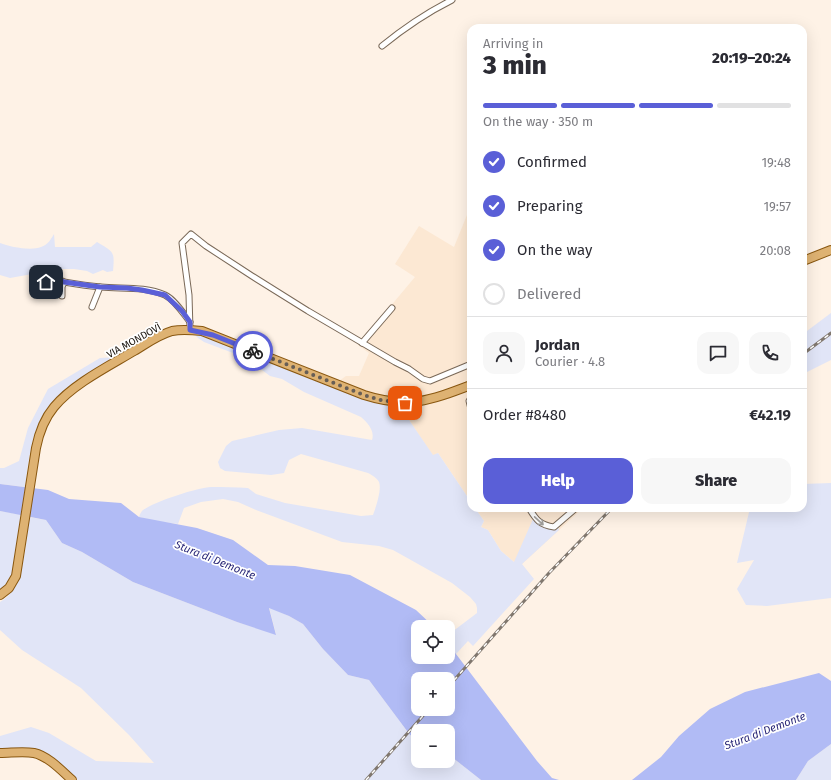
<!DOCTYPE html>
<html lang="en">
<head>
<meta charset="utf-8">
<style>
	:root { --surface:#fff; --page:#f7f7f7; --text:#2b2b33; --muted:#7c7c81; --line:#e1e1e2; --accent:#5a5fd7 }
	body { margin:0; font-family:"Fira Sans",sans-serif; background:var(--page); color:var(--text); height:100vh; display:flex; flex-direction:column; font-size:15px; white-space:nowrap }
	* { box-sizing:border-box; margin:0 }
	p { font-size:13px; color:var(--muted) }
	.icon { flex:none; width:22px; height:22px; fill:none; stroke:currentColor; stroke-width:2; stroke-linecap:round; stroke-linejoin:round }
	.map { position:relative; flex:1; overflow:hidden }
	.panel { position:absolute; left:467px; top:24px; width:340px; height:488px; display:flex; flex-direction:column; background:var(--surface); border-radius:12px; box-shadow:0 4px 16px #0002 }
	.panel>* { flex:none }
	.controls { position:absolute; left:411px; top:620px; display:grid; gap:8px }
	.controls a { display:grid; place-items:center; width:44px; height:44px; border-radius:8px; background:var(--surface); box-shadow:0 4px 16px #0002; font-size:20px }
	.pin { position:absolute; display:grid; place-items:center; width:34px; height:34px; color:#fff; margin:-17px; border-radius:8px; box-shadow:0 2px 6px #0006 }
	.courier { position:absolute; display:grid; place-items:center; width:40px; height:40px; margin:-20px; border:3px solid #5a5fd7; border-radius:50%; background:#fff; color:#222; box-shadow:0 1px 5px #0007 }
	.headline em { font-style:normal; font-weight:800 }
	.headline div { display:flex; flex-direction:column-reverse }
	.headline { display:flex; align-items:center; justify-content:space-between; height:68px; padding:0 16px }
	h1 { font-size:26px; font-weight:800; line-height:30px }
	.bar { display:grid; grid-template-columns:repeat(4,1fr); gap:6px 4px; align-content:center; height:48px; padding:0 16px }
	.bar i { height:5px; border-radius:3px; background:var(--line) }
	.bar .current { background:var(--accent) }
	.bar p { grid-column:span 4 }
	.line { display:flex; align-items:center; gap:10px; padding:0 16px; border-top:1px solid var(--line) }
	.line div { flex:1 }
	.round { display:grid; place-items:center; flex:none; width:42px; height:42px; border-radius:12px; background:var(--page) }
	ol { padding:0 16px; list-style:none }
	li { display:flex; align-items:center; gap:12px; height:44px }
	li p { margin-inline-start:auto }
	li .icon { padding:4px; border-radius:50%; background:var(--accent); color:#fff; stroke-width:4 }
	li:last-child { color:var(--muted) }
	li i { width:22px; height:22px; border:2px solid var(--line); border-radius:50% }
	.primary-button { display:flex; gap:8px; margin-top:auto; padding:8px 16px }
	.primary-button a { flex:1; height:46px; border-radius:12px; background:var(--accent); color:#fff; font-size:16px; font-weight:800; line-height:46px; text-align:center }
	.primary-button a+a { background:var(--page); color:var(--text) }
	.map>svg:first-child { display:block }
</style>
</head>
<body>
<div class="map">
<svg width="831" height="780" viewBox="0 0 831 780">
	<rect width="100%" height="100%" fill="#fef2e6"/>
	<g fill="#fce8d3">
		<polygon points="471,205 471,502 438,453 433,456 407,417 398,408 377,403 336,387 339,381 346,376 359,376 369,353 358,345 415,277 395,264 419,226 454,247"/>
		<polygon points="475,508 583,508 522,564 514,562 501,551 488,530 481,527 484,521"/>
	</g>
	<g fill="#e1e5f7">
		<path d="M54,234l1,13h36l6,-5c16,10 18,8 16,29l-6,1 -4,-2 -10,4 -6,-3 -13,-2h-14l-50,9 -10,-3v-32c10,4 31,8 41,4 7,-2 10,-8 13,-13z"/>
		<polygon points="831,313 831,360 803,374 803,334"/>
		<path d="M194,334l22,7 161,62 21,5 9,9 26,38 5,-2 33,49v6h4l9,13 -3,6 7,3 13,21 13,11 19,-43c8,8 14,10 25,8l1,3 -37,34 12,15 -61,67 -5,-5 -12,13 -8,-12v-7l29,-22v-5l-1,-4 -6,-7 -18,-14 -59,-33 -14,-4 -37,-4 -86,-32 -18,-8 -15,-3 -22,3 -17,6 -6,16 -23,-3 -16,-4c1,-3 1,-3 3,-6 8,-8 57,-24 69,-24 12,0 25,0 37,1l8,6 29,9 76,13 12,-1c3,-8 9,-26 6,-33 -2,-4 -7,-7 -11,-9l-67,-19 -12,6 -5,13 -13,2 -46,-4 -5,-3 -2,-6 8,-16 6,-5 47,-11 23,-2 70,12c3,-9 -4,-17 -11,-23l-57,-25 -22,-13 -12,-3 -12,-9 -25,-14 -29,-11 -6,-4z"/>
		<path d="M118,357c-28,17 -65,34 -79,66 -9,20 -11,43 -14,64l-25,-3v-16h4l15,-7 9,-33 20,-39 52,-31z"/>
		<polygon points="831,483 831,598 767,606 746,605 737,589 754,560 737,563 750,508 803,508 803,484"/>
		<polygon points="0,511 23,515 13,577 0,592"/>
		<path d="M29,517l17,3 16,23 20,9 51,30 104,40 39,12 -7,-27 20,9 14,8 20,25 25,26 21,5 41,55 8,3v23h30v-7l33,26h-403l-27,-23 -51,-8v-13l31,-9 18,6 47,28 58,2 -25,-28 -48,-47 -59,-38 -22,-20v-28c25,-13 26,-60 29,-85z"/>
		<polygon points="831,744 831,780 796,780 808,761"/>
	</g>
	<g fill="#b1bbf5" fill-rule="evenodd">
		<path d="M0,484l48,6 21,9 52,4 18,14 58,11 36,12 35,25 27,1 55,9 66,35 18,17h-16v30h30v-15l8,12 81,107 15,17 7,2h-78l-33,-26v-23h-30v7l-8,-3 -41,-55 -21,-5 -25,-26 -20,-25 -14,-8 -20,-8 7,27 -39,-13 -104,-40 -51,-30 -20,-9 -16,-23 -46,-9zM418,679h30v30h-30z"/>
		<polygon points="819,673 831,681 831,744 808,761 796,780 632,780 661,757 679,736 710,709 745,692"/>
	</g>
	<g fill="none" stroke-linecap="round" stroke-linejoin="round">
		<defs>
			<g id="minor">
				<path d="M382,46c22,-18 44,-33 70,-46"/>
				<path d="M39,290c7,-9 14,-15 25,-8"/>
				<path d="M62,296v-9l2,-5c12,2 25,4 37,5 21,2 44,-1 64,8 10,5 18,18 25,27"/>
				<polyline points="92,307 100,287"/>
				<polyline points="190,330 189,295 182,243 191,234 206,246 252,276 308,311 395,362 409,369 423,379 430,381 471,364"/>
				<polyline points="362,343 392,308"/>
				<polyline points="471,398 469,401 471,409"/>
				<path d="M529,508c7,12 11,17 25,19l22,-19"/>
			</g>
			<g id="primary">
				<polyline points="803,261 831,250"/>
				<path d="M0,595l9,-7 7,-12 20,-128c3,-15 8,-29 18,-41 19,-23 55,-41 80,-56 12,-7 24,-16 38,-20 10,-2 20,-1 30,0l162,64c44,14 65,6 107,-10"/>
				<path d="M0,753c11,0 23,-2 34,0 14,3 28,18 38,27"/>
			</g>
		</defs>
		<use href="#minor" stroke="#7a6958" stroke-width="7"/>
		<use href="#primary" stroke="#895710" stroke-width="10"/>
		<use href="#minor" stroke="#fff" stroke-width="5"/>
		<use href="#primary" stroke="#deb272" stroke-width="8"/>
		<defs>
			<g id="rail">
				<polyline points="803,354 831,333"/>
				<polyline points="448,687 549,573 612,508"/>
				<polyline points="366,780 429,709"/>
			</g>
		</defs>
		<use href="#rail" stroke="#80776e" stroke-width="3"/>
		<use href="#rail" stroke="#fff" stroke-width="1.5" stroke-dasharray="4.5" stroke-linecap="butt"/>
	</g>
	<defs><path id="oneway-shaft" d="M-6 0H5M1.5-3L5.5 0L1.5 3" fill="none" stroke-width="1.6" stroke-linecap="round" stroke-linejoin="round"/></defs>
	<use stroke="#a19f9c" href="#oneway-shaft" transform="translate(539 521) rotate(43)"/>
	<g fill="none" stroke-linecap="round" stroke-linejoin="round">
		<polyline stroke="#675e56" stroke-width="4" stroke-dasharray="0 7.2" points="253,351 364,395 380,400 405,403"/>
		<path stroke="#5a5fd7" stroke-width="5" d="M46,282c7,-3 11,-4 18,0l36,5 27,1 15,2 23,5 17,16 8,11v8l23,5 40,16"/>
	</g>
	<g text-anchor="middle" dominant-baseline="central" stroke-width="3.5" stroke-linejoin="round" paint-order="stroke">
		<g font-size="10" fill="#150f08" stroke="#fff">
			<text transform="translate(134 341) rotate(-29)">VIA MONDOVÌ</text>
		</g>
		<g font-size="11" font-style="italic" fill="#282677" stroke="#fff">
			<text transform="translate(215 560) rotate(22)">Stura di Demonte</text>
			<text transform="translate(765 731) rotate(-21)">Stura di Demonte</text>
		</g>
	</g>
</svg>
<div class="controls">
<a><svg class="icon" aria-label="locate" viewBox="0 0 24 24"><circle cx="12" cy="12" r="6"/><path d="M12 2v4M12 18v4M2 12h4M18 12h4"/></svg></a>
<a>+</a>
<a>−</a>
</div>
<div class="pin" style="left:405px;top:403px;background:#ea580c"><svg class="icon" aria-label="bag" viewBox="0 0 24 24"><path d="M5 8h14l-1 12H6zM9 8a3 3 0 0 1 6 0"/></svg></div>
<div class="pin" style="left:46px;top:282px;background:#1f2937"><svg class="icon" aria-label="home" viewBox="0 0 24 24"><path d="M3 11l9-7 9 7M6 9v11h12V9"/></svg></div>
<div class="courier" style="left:253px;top:351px"><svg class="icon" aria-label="bike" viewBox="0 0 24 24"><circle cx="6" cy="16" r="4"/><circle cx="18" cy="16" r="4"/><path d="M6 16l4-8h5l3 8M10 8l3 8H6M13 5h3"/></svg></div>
<section class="panel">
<div class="headline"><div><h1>3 min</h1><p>Arriving in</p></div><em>20:19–20:24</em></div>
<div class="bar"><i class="current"></i><i class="current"></i><i class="current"></i><i></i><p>On the way · 350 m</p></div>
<ol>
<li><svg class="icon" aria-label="check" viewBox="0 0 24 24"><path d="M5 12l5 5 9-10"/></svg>Confirmed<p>19:48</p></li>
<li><svg class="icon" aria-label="check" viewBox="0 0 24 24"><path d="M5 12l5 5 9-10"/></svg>Preparing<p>19:57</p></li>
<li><svg class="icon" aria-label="check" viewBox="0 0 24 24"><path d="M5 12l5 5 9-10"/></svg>On the way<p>20:08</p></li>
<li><i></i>Delivered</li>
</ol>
<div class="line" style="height:72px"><a class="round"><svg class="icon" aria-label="person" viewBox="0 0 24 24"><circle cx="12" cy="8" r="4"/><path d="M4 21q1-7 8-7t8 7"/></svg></a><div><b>Jordan</b><p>Courier · 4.8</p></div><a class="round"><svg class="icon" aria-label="chat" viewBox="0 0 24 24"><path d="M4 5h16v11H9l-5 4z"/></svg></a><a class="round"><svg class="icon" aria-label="phone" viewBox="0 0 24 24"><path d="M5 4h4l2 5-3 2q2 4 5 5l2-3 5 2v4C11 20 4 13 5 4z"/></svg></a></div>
<div class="line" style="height:52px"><div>Order #8480</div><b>€42.19</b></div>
<div class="primary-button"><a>Help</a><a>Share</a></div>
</section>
</div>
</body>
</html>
